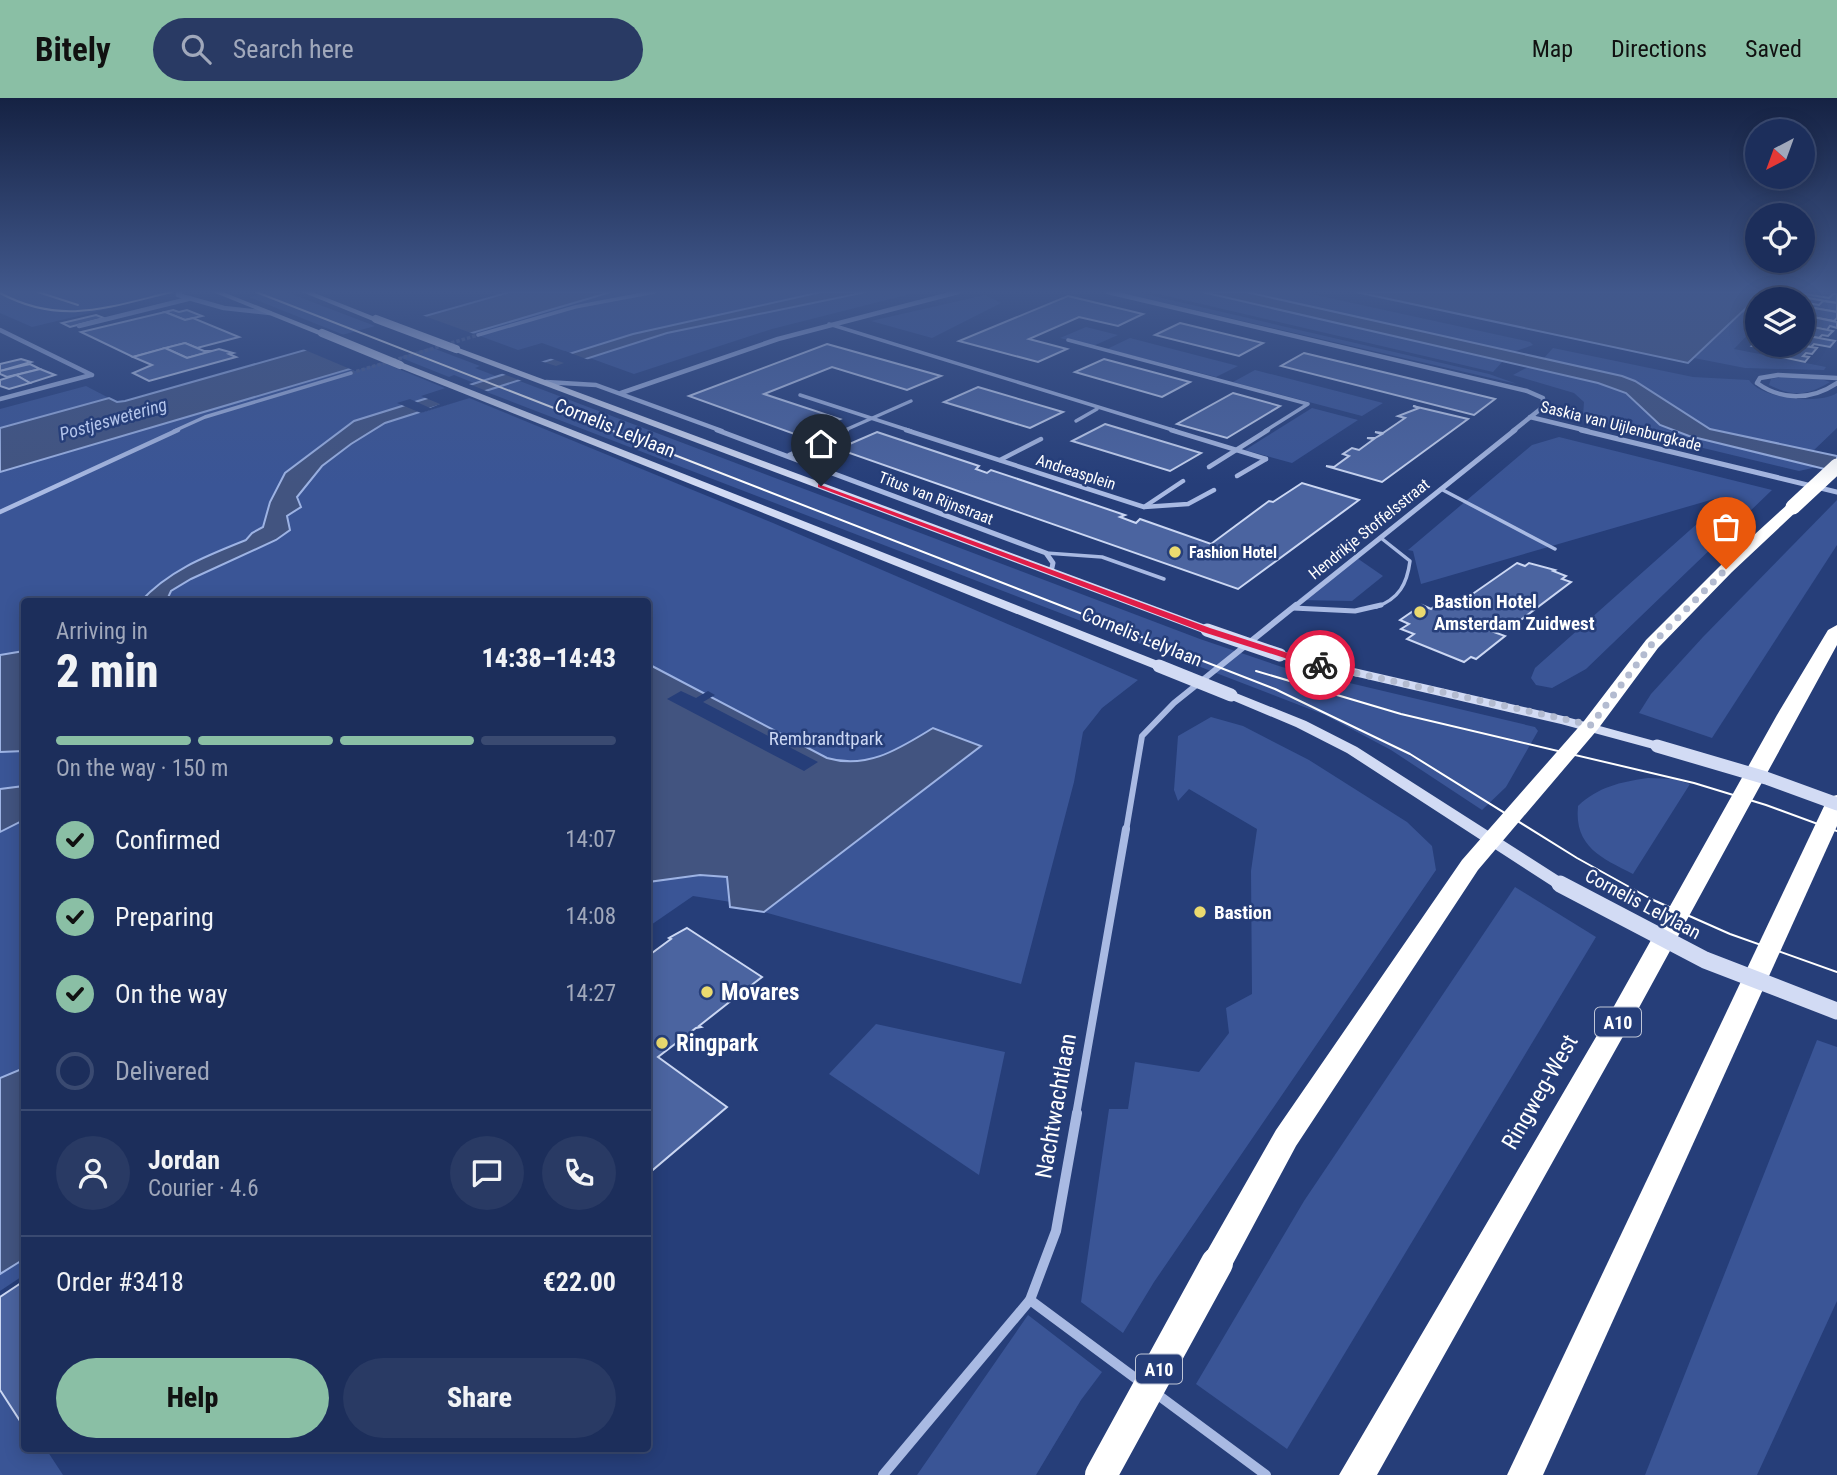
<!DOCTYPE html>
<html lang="en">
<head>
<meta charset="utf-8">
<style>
	:root { --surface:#1c2e5b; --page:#293a64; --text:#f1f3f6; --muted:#a0a8bb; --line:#3a4a71; --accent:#8abfa5 }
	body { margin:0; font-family:"Roboto Condensed",sans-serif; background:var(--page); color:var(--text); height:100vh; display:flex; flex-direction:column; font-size:26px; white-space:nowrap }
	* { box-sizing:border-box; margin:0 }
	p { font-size:23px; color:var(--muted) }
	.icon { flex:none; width:38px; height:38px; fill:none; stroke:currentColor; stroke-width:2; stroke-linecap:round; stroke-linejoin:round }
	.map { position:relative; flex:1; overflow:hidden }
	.details { position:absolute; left:21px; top:500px; width:630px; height:854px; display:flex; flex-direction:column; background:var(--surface); border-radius:7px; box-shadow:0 4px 18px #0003,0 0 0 2px var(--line) }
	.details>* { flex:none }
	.needle { width:46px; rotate:221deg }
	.tools { position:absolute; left:1745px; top:21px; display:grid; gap:14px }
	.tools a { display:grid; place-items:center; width:70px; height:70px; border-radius:50%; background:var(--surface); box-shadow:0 4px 18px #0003,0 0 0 2px var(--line); font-size:35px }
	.pin { position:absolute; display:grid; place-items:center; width:60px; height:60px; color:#fff; margin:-72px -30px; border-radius:50% 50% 50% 0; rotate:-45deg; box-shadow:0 0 7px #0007 }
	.pin .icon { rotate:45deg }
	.courier { position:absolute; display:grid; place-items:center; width:70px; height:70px; margin:-35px; border:5px solid #e11d48; border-radius:50%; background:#fff; color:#222; box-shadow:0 2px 9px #0007 }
	.headline em { font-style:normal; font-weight:800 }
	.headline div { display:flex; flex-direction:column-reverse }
	.headline { display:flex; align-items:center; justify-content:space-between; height:119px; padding:0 35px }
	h1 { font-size:46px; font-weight:800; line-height:52px }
	.bar { display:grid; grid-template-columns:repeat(4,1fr); gap:10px 7px; align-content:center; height:84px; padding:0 35px }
	.bar i { height:9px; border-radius:5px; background:var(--line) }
	.bar .current { background:var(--accent) }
	.bar p { grid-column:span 4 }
	.line { display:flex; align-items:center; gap:18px; padding:0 35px; border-top:2px solid var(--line) }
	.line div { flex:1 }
	.round { display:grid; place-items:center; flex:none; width:74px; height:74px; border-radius:37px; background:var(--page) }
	ol { padding:0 35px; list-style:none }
	li { display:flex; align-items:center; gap:21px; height:77px }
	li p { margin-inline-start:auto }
	li .icon { padding:7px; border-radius:50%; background:var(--accent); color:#111; stroke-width:4 }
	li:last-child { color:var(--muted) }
	li i { width:38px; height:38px; border:4px solid var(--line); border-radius:50% }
	.cta { display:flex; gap:14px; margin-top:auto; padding:14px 35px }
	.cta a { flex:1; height:80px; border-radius:42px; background:var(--accent); color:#111; font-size:28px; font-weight:800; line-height:80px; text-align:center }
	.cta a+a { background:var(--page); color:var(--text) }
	header { display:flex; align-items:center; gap:42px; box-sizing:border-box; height:98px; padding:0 35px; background:var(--accent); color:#111 }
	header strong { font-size:33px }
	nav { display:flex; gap:38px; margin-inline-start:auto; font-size:24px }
	.search { width:490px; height:63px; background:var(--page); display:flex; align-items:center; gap:18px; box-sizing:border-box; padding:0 24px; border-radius:38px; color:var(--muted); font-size:26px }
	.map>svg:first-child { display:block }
</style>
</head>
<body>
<header>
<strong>Bitely</strong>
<div class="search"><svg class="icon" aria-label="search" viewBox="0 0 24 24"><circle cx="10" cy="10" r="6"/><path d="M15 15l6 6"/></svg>Search here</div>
<nav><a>Map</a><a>Directions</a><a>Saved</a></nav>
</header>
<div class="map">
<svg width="1837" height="1377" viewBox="0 0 1837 1377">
	<rect width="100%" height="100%" fill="#263e79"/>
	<g fill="#3a5596">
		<polygon points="0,194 152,194 161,198 32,229 0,215"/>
		<polygon points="271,194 286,194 480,268 475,270 511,284 517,282 1200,541 1282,569 1535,629 1538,633 1506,689 1482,712 1391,652 1325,617 484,293 489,291 454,277 449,279 249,199"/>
		<polygon points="610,194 821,194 715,217 570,255 542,245 518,252 472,235"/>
		<polygon points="866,194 918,194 772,231 634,276 587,259 667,235"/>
		<polygon points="1117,194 1136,194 1489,276 1517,286"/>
		<polygon points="1150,194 1202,194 1503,263 1493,274"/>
		<polygon points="1246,194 1302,194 1530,244 1533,247 1513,254"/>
		<polygon points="985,197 1001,205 932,240 871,223"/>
		<polygon points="1757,201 1757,227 1734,251 1826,269 1824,272 1745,270 1694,260"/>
		<polygon points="1086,229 1118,237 1093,248 1060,240"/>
		<polygon points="1130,240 1238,268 1216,279 1107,251"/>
		<path d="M1553,250l140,29 56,3c12,19 70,25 88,13v35l-24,23 -103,-22 -54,-35 -112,-36z"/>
		<polygon points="379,263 773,425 1138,582 1102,610 1083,634 1074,684 1021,886 764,814 768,810 693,798 648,829 648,504 24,504 24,1177 0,1193 0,374"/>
		<polygon points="1528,269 1598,285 1626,295 1660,327 1689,338 1817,369 1799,373 1591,323 1583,318 1584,304 1574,295 1513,277"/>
		<polygon points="1255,272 1383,305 1362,318 1233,284"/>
		<path d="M1781,279l40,2 9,3c-24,14 -36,15 -61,3l2,-6z"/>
		<polygon points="86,288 109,300 0,330 0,311"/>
		<polygon points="1312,310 1358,322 1292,365 1245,352"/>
		<polygon points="1559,339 1772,392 1586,571 1552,590 1536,587 1531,580 1535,570 1726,400 1714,401 1421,486 1413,453 1408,452 1532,347"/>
		<polygon points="1837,402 1837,447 1712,640 1639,615 1651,596 1703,539"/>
		<polygon points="1354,458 1383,478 1352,503 1298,502"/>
		<polygon points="1211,619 1243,628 1309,662 1407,724 1432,748 1436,772 1154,1184 1123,1235 1081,1204 1109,1011 1128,1011 1135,964 1199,974 1229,935 1226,910 1252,896 1251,773 1257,731 1189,691 1178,703 1174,692 1178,638"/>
		<path d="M1648,680l26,1 16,5 -57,90c-31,-16 -59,-27 -55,-68 20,-19 42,-24 70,-28z"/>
		<polygon points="1515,789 1596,839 1287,1351 1196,1286 1304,1103"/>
		<polygon points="876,926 1005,954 979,1077 829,976"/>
		<polygon points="1817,942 1837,949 1837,1203 1757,1377 1645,1377"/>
		<polygon points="1028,1217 1102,1274 1081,1302 1036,1377 917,1377"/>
		<polygon points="0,1282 24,1319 24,1351 46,1351 63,1377 0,1377"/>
	</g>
	<g fill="#425480" stroke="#9db3e4" stroke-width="2">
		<polygon points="510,194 611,194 0,374 0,330 109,300 117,304 125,303"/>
		<path d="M821,194h45l-199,41 -282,90 -34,21 -29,22 -25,31 4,10 -14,9 3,14 -14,10 -85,39 -20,12 -5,11h-26c29,-32 66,-46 106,-62l6,-7 11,-6 7,-25 15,-29 69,-52 279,-87z"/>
		<polygon points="1202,194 1246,194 1622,278 1635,283 1710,331 1837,358 1837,374 1689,338 1660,327 1626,295 1598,285"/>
		<polygon points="1356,194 1763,194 1688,265"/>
		<polygon points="24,553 24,653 0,654 0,557"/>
		<path d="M652,568l175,92c41,12 73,-10 106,-30l48,18 -217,166 -34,-5 -3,-30 -27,-2 -52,7v-214z"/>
		<polygon points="24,688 24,722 0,734 0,691"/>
		<polygon points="24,970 24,1161 0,1176 0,980"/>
	</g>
	<g fill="#263e79">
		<polygon points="419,216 474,236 355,273 298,249"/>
		<polygon points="565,253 589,262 522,283 498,274 537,262 556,268 564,265 546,259"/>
		<polygon points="464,284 489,294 421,315 397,305 410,301 430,310 440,306 421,298"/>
		<polygon points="681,593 696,600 708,593 715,597 703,604 818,664 804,673 667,601"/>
	</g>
	<g fill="#4b64a0" stroke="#cbd7f3" stroke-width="2">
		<polygon points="1805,196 1829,200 1833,196 1837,196 1837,205 1802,199"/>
		<polygon points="1068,198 1143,216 1118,228 1079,219 1029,241 1067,251 1038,264 959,243"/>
		<polygon points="1823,203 1837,205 1837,214 1802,208 1802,204 1819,207"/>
		<polygon points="1808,209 1837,214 1837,220 1834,223 1802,217 1802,213"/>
		<polygon points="173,212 179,214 187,212 202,218 185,222 165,214"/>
		<polygon points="165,214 185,222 193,220 239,239 197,250 185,245 133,259 81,234"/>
		<polygon points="96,217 104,220 70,229 62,225"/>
		<polygon points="1808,218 1837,224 1837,230 1830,228 1827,232 1802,227 1802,223"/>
		<polygon points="1180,225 1263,245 1239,258 1155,237"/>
		<polygon points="1802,228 1803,227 1833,233 1828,238 1822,237 1819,240 1802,237"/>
		<polygon points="1802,237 1819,240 1835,243 1830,249 1814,246 1811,249 1798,247 1802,247"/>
		<polygon points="185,245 204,253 213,253 187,260 165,250"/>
		<polygon points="1756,245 1782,250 1784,247 1798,247 1817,250 1812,256 1806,255 1803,258 1809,259 1805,264 1763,255 1767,251 1752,248"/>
		<polygon points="827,246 941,278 907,292 832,269 764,296 840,321 800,338 689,298"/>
		<polygon points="165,250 187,260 219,251 233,255 229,256 236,259 149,283 133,275 152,267 133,259"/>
		<polygon points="1304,255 1495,301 1474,317 1281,268"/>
		<polygon points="21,261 31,264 0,273 0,266"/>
		<polygon points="1104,261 1190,284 1162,299 1075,274"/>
		<polygon points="30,266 40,271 7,279 0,276 0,273"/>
		<polygon points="40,271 55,277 30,285 16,277"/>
		<polygon points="16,277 30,285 9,291 0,288 0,282"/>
		<polygon points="978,289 1063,314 1030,330 944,304"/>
		<polygon points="1233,295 1280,308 1227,340 1177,326"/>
		<polygon points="1413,308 1468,321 1382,384 1326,368 1334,369 1349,358 1343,356 1352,350 1359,352 1374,341 1367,340 1375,340 1382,336 1375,334 1383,335 1405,320 1398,318 1419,310"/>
		<polygon points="1105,326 1201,355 1170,373 1072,343"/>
		<polygon points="877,334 979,368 976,371 987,375 991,372 1125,417 1120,419 1136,425 1140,421 1211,446 1269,403 1273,404 1302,385 1359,402 1238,491 838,351"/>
		<polygon points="1517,465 1525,468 1529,465 1555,472 1553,473 1566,478 1562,481 1571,484 1506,533 1497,529 1491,533 1505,538 1476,561 1471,559 1464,564 1407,541 1414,536 1401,531 1409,526 1400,522 1422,507 1431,511 1436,507 1451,511"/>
		<polygon points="687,830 762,879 749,889 751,891 746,891 699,928 701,929 696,930 658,959 727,1009 648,1076 648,858 671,841 669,840"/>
		<polygon points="24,1183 24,1329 0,1292 0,1199"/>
	</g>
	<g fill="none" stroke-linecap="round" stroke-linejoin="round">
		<polyline stroke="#475b8d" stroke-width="3.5" stroke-dasharray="3.5 2" stroke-linecap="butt" points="351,275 478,237"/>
		<g stroke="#a9bae3" stroke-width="3.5">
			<polyline points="1441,391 1555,451"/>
			<polyline points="1046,455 1102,459 1164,481"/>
			<path d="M1376,509c23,-8 31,-23 34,-46l-29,-23"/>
		</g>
		<polyline stroke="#a9bae3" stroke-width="5" points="1293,510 1355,513 1381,507"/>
		<g stroke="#a9bae3" stroke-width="3.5">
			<polyline points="829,226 1176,333"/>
			<polyline points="478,237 575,209 654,194"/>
			<polyline points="1068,242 1308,306 1265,333"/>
			<polyline points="800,297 911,333"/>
			<polyline points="1076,323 1097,311"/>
			<polyline points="174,333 205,319 351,275"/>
			<polyline points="843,333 911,303"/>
		</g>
		<g stroke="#a9bae3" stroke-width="4.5">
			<polyline points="906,332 1144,409 1188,406 1214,392"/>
			<polyline points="1171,332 1266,361"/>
			<polyline points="789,357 847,332"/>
			<polyline points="1000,362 1041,341"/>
			<polyline points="1209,369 1268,332"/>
			<polyline points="1237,378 1266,361"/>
			<polyline points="1144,409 1183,383"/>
			<polyline points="0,414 178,332"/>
		</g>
		<g stroke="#a9bae3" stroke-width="4.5">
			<polyline points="180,194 178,197 224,210 270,215"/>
			<polyline points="1108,194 1527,293 1543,300 1543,309 1513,333"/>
			<polyline points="79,228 188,201"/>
			<polyline points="0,232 92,277"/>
			<path d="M1837,280l-59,-3 -18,3 -3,5c25,18 55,17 80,0"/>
			<polyline points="546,284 596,287 722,333"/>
			<polyline points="621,295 778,241 958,194"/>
			<polyline points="0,301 91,277"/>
			<polyline points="1530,319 1588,333"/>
		</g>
		<g stroke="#a9bae3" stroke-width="5">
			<polyline points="717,332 1046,455 1053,465 1051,474"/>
			<polyline points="1581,332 1837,394"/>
			<polyline points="1294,509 1515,332"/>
		</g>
		<polyline stroke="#a9bae3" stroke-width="6" points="1126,733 1142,638 1174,605 1296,507"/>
		<polyline stroke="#a9bae3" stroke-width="8" points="1076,1017 1126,731"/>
		<g stroke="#a9bae3" stroke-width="10">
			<polyline points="1030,1202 1142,1285"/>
			<polyline points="1154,1294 1266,1377"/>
			<polyline points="883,1377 1030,1202 1056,1133 1077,1015"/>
		</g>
		<g fill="#d2dbf4" fill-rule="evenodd">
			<polygon points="213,194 223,194 326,235 319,237"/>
			<polygon points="302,194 312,194 380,221 373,223"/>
			<polygon points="456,249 1211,529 1213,532 1207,536 1203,535 453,253 452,251"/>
			<polygon points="397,265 403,265 1163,565 1165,568 1163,571 1155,571 397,269"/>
			<polygon points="1280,553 1563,618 1662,645 1664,648 1657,652 1561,626 1276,560 1274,557"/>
			<polygon points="1231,593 1306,623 1357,649 1565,782 1568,786 1565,790 1555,790 1347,655 1296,629 1227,600 1225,597"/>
		</g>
		<g fill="#fff" fill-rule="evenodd">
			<polygon points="1793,404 1801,409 1798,412 1732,474 1658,550 1598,631 1478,772 1296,1048 1228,1175 1217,1179 1206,1175 1202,1165 1206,1155 1276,1032 1462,762 1584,623 1646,542 1720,468 1788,406"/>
			<polygon points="1837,527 1837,547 1635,917 1377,1377 1339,1377 1613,910 1777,617 1828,532"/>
			<polygon points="1837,697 1837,728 1543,1377 1507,1377 1826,704 1829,699"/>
		</g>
		<g stroke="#fff" stroke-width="2">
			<polyline points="38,194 78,207"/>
			<polyline points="256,194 1275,591 1410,656 1577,760 1651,801 1730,836 1837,874"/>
			<path d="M0,195c61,33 109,14 172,-1"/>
			<polyline points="1256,573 1401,616 1694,685 1766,707 1837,733"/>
		</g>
		<g stroke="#d2dbf4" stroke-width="8">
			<polyline points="376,221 456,251"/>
			<polyline points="322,235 400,267"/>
		</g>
		<g stroke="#d2dbf4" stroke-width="13">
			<polyline points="1207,532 1280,557"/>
			<polyline points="1159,568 1231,597"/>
			<polyline points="1657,648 1766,680 1837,706"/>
		</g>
		<polyline stroke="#d2dbf4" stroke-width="17" points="1560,786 1705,862 1837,913"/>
		<polyline stroke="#fff" stroke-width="15" points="1793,409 1837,368"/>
		<polyline stroke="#fff" stroke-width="32" points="1101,1377 1217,1165"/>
	</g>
	<linearGradient id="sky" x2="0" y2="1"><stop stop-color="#152243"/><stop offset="0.5" stop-color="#41588c"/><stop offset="1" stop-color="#41588c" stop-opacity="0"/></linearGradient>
	<rect width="1837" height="387" fill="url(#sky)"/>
	<polygon fill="#e11d48" points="818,386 1210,530 1325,567 1316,570 1203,534 818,389"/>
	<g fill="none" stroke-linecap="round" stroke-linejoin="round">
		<polyline stroke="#b3bbd0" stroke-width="7" stroke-dasharray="0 12.6" points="1320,567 1591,627 1652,546 1726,471"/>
	</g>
	<g fill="#ebda6f" stroke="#263e79" stroke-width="2.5">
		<circle cx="1175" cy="454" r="7"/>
		<circle cx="1420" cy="514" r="7"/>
		<circle cx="1200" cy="814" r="7"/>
		<circle cx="707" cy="894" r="7"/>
		<circle cx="662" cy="945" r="7"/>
	</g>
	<g text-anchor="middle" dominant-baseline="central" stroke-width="5" stroke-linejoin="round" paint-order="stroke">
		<g font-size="16" fill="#fff" stroke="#263e79">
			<text transform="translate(1621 328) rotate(14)">Saskia van Uijlenburgkade</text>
			<text transform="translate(1076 374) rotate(18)">Andreasplein</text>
			<text transform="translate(936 400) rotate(21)">Titus van Rijnstraat</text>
			<text transform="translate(1369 431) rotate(-39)">Hendrikje Stoffelsstraat</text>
		</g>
		<g font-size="16" font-weight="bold" fill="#fff" stroke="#263e79" text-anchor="start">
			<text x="1189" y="454">Fashion Hotel</text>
		</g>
		<g font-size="18" font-style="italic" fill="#b4c5eb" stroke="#263e79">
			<text transform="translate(113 321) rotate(-16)">Postjeswetering</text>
		</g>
		<g fill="#263e79" stroke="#bec5d7" stroke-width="2">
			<rect x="1595" y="909.5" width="46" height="29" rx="5"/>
			<rect x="1136" y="1256.5" width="46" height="29" rx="5"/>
		</g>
		<g font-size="18" font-weight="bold" fill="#fff">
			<text x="1618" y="924">A10</text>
			<text x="1159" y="1271">A10</text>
		</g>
		<g font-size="19" fill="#fff" stroke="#263e79">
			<text transform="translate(615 330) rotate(22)">Cornelis Lelylaan</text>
			<text transform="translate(1142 539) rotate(22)">Cornelis Lelylaan</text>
			<text transform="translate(1643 806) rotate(28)">Cornelis Lelylaan</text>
		</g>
		<g font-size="19" font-weight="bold" fill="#fff" stroke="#263e79" text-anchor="start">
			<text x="1434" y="503">Bastion Hotel<tspan x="1434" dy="22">Amsterdam Zuidwest</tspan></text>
			<text x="1214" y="814">Bastion</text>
		</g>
		<g font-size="19" fill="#cbd7f3" stroke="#263e79">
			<text x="826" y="640">Rembrandtpark</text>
		</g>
		<g font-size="23" font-weight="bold" fill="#fff" stroke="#263e79" text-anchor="start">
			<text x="721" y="894">Movares</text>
			<text x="676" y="945">Ringpark</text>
		</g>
		<g font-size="23" fill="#fff" stroke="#263e79">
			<text transform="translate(1540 994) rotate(-60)">Ringweg-West</text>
			<text transform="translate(1056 1008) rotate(-80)">Nachtwachtlaan</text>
		</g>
	</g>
</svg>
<div class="tools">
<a><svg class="needle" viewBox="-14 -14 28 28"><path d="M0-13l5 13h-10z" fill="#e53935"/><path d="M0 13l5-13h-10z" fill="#a0a8bb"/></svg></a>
<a><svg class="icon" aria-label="locate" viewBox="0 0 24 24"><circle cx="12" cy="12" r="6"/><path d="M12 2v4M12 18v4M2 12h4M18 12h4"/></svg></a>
<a><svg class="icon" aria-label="layers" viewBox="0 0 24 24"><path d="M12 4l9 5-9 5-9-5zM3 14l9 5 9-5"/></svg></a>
</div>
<div class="pin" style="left:1726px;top:471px;background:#ea580c"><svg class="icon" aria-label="bag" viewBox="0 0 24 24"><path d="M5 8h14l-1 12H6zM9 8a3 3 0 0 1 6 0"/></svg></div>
<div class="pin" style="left:821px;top:388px;background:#1f2937"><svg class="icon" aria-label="home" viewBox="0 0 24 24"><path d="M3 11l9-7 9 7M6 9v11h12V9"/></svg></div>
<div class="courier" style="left:1320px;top:567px"><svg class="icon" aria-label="bike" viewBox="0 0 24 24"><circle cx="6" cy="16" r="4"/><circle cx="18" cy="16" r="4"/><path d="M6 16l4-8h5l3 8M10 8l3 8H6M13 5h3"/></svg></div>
<section class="details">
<div class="headline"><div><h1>2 min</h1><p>Arriving in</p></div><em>14:38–14:43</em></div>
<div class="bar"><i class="current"></i><i class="current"></i><i class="current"></i><i></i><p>On the way · 150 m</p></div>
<ol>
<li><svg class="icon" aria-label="check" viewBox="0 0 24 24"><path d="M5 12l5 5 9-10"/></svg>Confirmed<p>14:07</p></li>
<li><svg class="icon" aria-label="check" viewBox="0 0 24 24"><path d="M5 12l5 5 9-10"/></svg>Preparing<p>14:08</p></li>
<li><svg class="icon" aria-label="check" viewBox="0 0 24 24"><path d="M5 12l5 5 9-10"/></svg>On the way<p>14:27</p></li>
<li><i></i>Delivered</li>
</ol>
<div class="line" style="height:126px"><a class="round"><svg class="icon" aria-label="person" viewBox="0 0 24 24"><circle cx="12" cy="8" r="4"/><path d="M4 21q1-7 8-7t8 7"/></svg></a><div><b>Jordan</b><p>Courier · 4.6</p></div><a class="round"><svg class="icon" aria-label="chat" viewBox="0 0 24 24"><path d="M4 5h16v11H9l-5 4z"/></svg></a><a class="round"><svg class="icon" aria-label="phone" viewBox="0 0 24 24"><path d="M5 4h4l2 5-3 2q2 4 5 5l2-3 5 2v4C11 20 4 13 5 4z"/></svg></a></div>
<div class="line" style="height:91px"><div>Order #3418</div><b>€22.00</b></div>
<div class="cta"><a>Help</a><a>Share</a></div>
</section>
</div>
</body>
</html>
